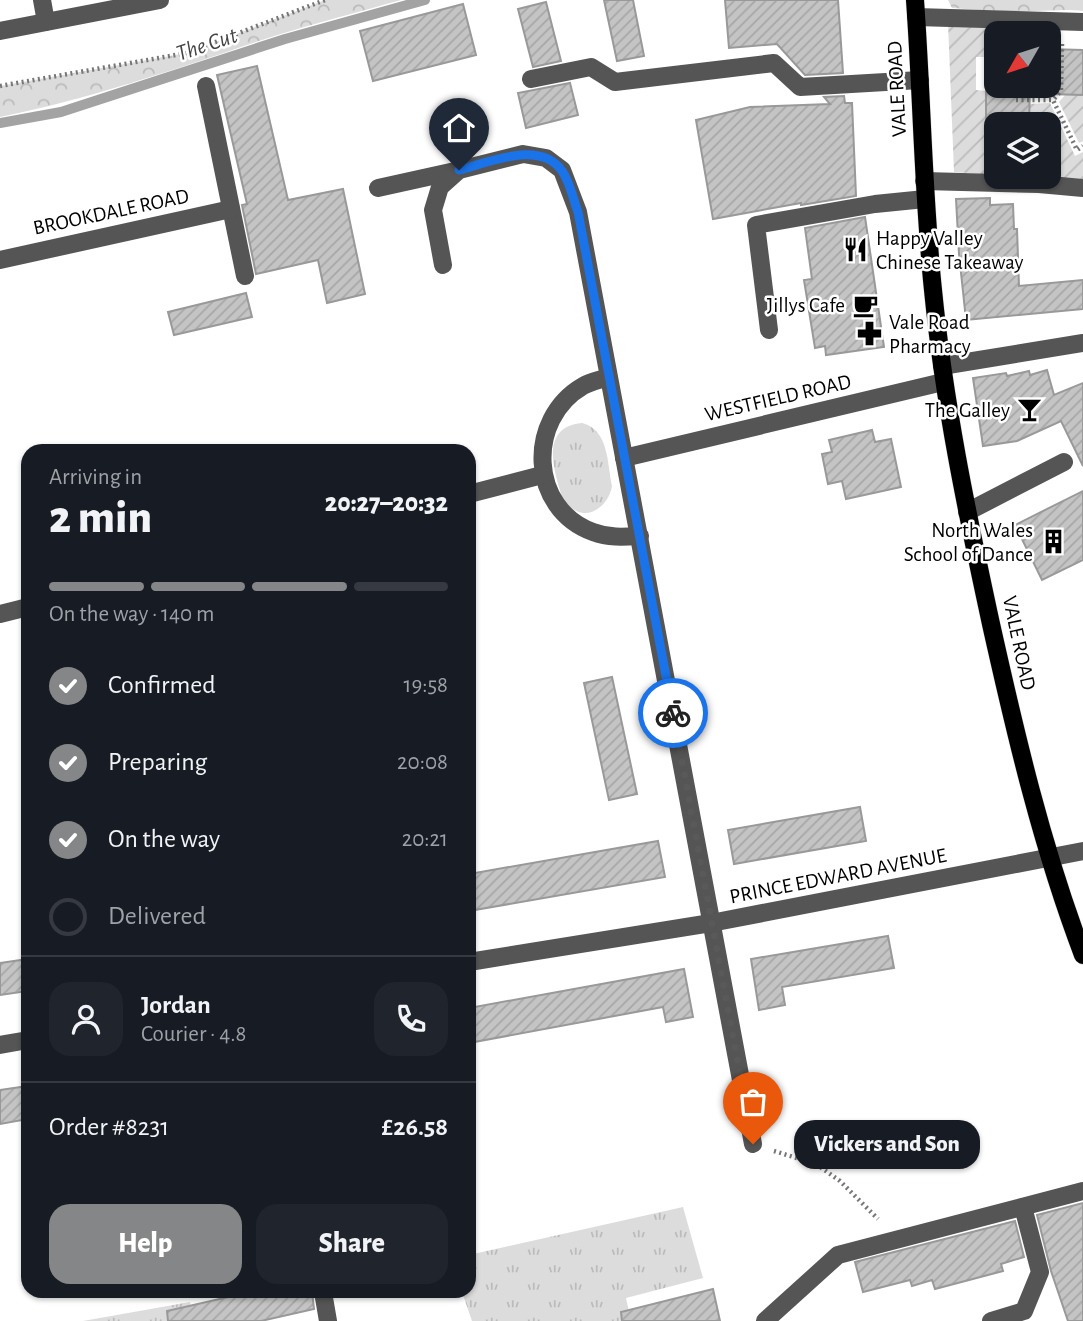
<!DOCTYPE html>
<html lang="en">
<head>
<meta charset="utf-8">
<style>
	:root { --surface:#171b24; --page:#20242c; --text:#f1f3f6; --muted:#9ea1a6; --line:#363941; --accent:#858687 }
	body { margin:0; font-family:"Alegreya Sans",sans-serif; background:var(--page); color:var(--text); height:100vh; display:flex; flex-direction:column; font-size:26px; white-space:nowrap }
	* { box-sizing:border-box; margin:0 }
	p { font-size:23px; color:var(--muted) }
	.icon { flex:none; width:38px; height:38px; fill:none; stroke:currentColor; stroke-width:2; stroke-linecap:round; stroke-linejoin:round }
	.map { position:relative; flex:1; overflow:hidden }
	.panel { position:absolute; left:21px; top:444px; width:455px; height:854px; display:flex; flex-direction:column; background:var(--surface); border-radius:21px; box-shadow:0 2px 5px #0004 }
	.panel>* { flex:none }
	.needle { width:46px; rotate:231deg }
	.tools { position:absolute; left:984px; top:21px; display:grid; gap:14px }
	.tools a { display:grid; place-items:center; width:77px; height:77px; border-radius:14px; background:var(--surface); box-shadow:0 2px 5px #0004; font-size:35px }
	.pin { position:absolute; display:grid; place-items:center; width:60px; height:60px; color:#fff; margin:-72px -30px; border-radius:50% 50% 50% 0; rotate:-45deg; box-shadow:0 0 7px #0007 }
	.pin .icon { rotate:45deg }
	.courier { position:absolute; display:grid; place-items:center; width:70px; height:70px; margin:-35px; border:5px solid #1a73e8; border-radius:50%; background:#fff; color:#222; box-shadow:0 2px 9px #0007 }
	.bubble { position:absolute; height:49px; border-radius:21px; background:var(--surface); box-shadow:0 2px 5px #0004; font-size:23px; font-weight:800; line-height:49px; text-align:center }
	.summary em { font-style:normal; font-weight:800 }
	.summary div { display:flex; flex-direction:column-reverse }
	.summary { display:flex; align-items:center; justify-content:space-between; height:119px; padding:0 28px }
	h1 { font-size:46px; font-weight:800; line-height:52px }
	.bar { display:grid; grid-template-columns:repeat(4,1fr); gap:10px 7px; align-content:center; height:84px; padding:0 28px }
	.bar i { height:9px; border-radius:5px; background:var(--line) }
	.bar .on { background:var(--accent) }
	.bar p { grid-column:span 4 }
	.line { display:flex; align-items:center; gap:18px; padding:0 28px; border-top:2px solid var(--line) }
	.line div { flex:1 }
	.round { display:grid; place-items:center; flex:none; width:74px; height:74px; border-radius:21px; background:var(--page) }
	ol { padding:0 28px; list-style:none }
	li { display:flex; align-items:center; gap:21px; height:77px }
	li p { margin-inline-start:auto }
	li .icon { padding:7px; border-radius:50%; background:var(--accent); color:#fff; stroke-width:4 }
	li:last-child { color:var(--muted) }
	li i { width:38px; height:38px; border:4px solid var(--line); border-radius:50% }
	.cta { display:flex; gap:14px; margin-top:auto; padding:14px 28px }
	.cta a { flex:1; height:80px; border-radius:21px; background:var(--accent); color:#fff; font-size:28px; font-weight:800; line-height:80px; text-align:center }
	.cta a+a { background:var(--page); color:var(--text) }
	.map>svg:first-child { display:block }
</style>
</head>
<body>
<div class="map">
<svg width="1083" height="1321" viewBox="0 0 1083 1321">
	<defs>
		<pattern id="grass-tufts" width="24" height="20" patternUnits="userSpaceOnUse" patternTransform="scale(1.75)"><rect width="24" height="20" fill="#dcdcdc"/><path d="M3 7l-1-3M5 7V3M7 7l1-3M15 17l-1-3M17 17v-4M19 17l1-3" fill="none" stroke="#bbb"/></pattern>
		<pattern id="forest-crowns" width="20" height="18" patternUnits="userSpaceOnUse" patternTransform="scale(1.75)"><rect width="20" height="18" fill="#dcdcdc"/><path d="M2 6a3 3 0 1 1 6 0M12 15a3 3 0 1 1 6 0" fill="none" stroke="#bbb"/></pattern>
		<pattern id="garden-furrows" width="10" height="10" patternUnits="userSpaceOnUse" patternTransform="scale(1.75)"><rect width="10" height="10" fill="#dcdcdc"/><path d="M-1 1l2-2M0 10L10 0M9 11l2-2" fill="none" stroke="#bbb"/></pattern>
		<pattern id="building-hatch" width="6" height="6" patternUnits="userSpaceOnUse" patternTransform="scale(1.75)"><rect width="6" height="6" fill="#c4c4c4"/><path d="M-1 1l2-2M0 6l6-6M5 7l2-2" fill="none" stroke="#a7a7a7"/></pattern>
	</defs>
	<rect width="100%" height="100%" fill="#fff"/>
	<g fill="url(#grass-tufts)">
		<path d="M582,423c27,7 25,39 30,63 -3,20 -25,37 -43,20 -8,-8 -10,-19 -13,-30 -6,-25 -6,-50 26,-53z"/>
		<polygon points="683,1207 703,1278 626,1298 631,1321 472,1321 462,1292 469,1292 469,1255"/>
		<polygon points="190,1302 193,1321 83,1321"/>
	</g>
	<g fill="url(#forest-crowns)">
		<path d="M325,0h76c-46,13 -93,25 -139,40 -86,29 -172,59 -262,77v-31l187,-33z"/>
		<path d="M948,0h135v11c-18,-2 -31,0 -49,0 -24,1 -58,-1 -82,-3z"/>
	</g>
	<g fill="url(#garden-furrows)">
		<polygon points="948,23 1037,26 1037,33 985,32 984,57 976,57 976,90 986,91 986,128 996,129 996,175 954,172"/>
		<polygon points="1065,95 1083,95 1083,141 1079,143 1059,102"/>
		<polygon points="1050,103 1075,156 1083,152 1083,181 1048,177 1048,124 1029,124 1029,104"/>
	</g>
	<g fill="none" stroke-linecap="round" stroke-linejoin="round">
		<polyline stroke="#a3a3a3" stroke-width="10" points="0,123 61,112 285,39 425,0"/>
	</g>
	<g fill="url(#building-hatch)" stroke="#999" stroke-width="2">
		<polygon points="604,0 633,0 644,56 617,61"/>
		<polygon points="725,0 838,0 843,73 805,75 777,44 729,48"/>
		<polygon points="546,2 561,61 533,67 518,9"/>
		<polygon points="463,4 476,55 373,81 360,31"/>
		<polygon points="1048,49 1083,50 1083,95 1048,94"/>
		<polygon points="257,66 288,200 343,189 365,294 327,303 318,260 256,274 242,205 247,204 217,75"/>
		<polygon points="570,83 578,115 526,128 518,93"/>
		<polygon points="986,86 1030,86 1029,124 986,124"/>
		<polygon points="844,96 845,103 852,103 856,196 801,205 801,203 713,219 696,120 750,107 830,104 824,97"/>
		<polygon points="990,198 990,205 1013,204 1014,229 1017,229 1019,286 1083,280 1083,309 966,320 959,254 956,199"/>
		<polygon points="865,217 884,347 826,355 825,346 815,348 804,280 812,279 805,228"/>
		<polygon points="246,293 252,317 174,335 168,312"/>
		<polygon points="1047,370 1054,395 1083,383 1083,466 1061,421 1017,441 983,446 973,378 1006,373 1007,376 1029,371 1030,375"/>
		<polygon points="872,430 875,442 891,439 901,487 846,499 842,481 828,484 822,454 832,452 829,440"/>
		<polygon points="1083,491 1083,560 1042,580 1015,525"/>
		<polygon points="612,677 637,794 609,800 584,683"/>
		<polygon points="860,807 866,841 734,864 728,830"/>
		<polygon points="658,841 665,877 469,911 469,874"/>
		<polygon points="888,936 894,968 782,987 785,1005 759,1010 751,959"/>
		<polygon points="28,959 28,991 0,995 0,963"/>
		<polygon points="684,969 693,1017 666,1022 663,1007 469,1043 469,1008"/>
		<polygon points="28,1086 28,1119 0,1124 0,1090"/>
		<polygon points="1083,1203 1083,1321 1068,1321 1051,1271 1037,1215"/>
		<polygon points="1015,1221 1024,1257 1001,1264 1003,1271 935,1289 932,1280 912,1286 910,1280 863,1292 855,1262"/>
		<polygon points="713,1289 720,1321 622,1321 621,1312"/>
		<polygon points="250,1292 312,1292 314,1309 261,1321 168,1321 167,1311"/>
	</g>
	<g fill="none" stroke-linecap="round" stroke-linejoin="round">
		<defs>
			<path id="major" d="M915,0c7,97 8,194 18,290 11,113 34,223 58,334 25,112 51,223 92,331"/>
		</defs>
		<use href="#major" stroke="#dbdbdb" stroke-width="19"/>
		<g stroke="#777" stroke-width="4.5" stroke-dasharray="2 3.5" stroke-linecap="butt">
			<polyline points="1062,44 1061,91 1053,100 1077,150 1083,146"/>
			<polyline points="0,86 187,53 325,0"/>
			<polyline points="1016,100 1053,100"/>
			<polyline points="774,1151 816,1164 840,1181 878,1219"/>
		</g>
		<g stroke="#555" stroke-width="18">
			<polyline points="42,0 46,22"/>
			<polyline points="916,17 1083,22"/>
			<polyline points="0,31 160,0"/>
			<polyline points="531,79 591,67 615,82 774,63 800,87 920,80"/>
			<polyline points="206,86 245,276"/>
			<polyline points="924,181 1039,184 1083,188"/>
			<polyline points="378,188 455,171"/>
			<polyline points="0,260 231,209"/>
			<polyline points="443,265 433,210 440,187 459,170 523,154 546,158 562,170 578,212 753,1144"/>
			<polyline points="769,330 756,225 875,204 925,199"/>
			<polyline points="942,366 1083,343"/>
			<path d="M608,377c-8,3 -18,5 -25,9 -57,33 -54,123 10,146 16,6 30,5 47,4"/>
			<polyline points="624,458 943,382"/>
			<polyline points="469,494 542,475"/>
			<polyline points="967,512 1064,462"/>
			<polyline points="0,614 28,607"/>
			<polyline points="469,962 711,923 1083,851"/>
			<polyline points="0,1045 28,1040"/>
			<polyline points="323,1292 328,1321"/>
			<polyline points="765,1321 838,1255 1083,1191"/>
			<polyline points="991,1321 1024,1311 1040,1272 1023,1207"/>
		</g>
		<use href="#major" stroke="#000" stroke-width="18"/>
	</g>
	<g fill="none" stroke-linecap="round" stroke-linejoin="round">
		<polyline stroke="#595959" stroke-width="7" stroke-dasharray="0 12.6" points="673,713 753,1144"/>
		<path stroke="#1a73e8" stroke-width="9" d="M459,170c29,-7 81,-31 103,1 8,11 11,28 16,41l95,501"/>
	</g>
	<defs>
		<symbol id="restaurant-bare" viewBox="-9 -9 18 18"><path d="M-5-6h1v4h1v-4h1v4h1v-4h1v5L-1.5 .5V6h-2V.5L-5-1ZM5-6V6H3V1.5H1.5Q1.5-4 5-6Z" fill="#000" stroke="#fff" stroke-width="2.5" paint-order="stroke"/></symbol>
		<symbol id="cafe-bare" viewBox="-9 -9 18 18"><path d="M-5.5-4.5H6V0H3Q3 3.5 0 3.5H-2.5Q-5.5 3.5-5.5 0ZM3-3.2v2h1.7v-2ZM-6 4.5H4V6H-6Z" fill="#000" stroke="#fff" stroke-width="2.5" paint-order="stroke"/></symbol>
		<symbol id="pharmacy-bare" viewBox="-9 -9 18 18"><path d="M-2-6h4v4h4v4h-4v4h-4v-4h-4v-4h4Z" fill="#000" stroke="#fff" stroke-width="2.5" paint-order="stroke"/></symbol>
		<symbol id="bar-bare" viewBox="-9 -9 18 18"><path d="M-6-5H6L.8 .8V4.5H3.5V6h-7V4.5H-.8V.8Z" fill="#000" stroke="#fff" stroke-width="2.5" paint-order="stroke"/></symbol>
		<symbol id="building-bare" viewBox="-9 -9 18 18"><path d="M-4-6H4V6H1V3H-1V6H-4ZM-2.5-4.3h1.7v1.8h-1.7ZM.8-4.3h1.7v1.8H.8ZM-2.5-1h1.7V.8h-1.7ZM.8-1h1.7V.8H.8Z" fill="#000" stroke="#fff" stroke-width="2.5" paint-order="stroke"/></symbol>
	</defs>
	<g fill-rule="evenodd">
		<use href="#restaurant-bare" x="838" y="232" width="35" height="35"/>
		<use href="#cafe-bare" x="848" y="288" width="35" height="35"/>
		<use href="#pharmacy-bare" x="852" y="316" width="35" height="35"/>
		<use href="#bar-bare" x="1012" y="392" width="35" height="35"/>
		<use href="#building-bare" x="1036" y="524" width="35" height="35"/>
	</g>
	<g text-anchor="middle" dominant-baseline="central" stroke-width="5" stroke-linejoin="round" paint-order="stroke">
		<g font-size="21" fill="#000" stroke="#fff">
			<text transform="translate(897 89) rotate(-93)">VALE ROAD</text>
			<text transform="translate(111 212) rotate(-12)">BROOKDALE ROAD</text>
			<text transform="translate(778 398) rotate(-13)">WESTFIELD ROAD</text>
			<text transform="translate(1019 643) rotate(78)">VALE ROAD</text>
			<text transform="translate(838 876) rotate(-11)">PRINCE EDWARD AVENUE</text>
		</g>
		<g font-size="21" fill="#000" stroke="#fff" text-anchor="end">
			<text x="876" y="238" text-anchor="start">Happy Valley<tspan x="876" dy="24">Chinese Takeaway</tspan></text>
			<text x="845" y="305">Jillys Cafe</text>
			<text x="889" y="322" text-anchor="start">Vale Road<tspan x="889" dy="24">Pharmacy</tspan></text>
			<text x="1010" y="410">The Galley</text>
			<text x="1033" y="530">North Wales<tspan x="1033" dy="24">School of Dance</tspan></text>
		</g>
		<g font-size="23" font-style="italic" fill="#444" stroke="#fff">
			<text transform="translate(207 45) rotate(-18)">The Cut</text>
		</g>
	</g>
</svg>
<div class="tools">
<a><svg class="needle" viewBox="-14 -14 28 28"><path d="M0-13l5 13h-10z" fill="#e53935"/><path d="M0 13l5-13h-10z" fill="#9ea1a6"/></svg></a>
<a><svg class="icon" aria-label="layers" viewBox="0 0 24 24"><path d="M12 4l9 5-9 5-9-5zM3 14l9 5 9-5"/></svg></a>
</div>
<div class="pin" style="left:753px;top:1144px;background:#ea580c"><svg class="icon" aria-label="bag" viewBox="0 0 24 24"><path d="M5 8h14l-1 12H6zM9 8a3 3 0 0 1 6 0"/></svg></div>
<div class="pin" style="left:459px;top:170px;background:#1f2937"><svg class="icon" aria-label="home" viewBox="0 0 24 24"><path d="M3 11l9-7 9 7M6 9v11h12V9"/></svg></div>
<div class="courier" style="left:673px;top:713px"><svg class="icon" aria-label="bike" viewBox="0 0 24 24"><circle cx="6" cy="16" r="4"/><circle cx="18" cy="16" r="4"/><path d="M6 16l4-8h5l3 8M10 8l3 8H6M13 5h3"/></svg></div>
<div class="bubble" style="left:794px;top:1120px;width:186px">Vickers and Son</div>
<section class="panel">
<div class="summary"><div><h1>2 min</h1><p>Arriving in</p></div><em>20:27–20:32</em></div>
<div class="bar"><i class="on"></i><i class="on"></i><i class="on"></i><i></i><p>On the way · 140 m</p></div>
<ol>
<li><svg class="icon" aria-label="check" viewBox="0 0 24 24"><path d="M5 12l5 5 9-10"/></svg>Confirmed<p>19:58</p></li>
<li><svg class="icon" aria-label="check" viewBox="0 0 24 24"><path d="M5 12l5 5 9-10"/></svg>Preparing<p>20:08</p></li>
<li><svg class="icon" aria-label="check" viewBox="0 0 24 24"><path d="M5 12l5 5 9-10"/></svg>On the way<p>20:21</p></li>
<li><i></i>Delivered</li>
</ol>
<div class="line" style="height:126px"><a class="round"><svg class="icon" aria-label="person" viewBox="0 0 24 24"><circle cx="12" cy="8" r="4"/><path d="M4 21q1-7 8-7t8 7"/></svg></a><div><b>Jordan</b><p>Courier · 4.8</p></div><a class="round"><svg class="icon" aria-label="phone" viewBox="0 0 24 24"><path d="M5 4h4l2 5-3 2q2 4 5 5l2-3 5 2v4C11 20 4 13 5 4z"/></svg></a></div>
<div class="line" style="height:91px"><div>Order #8231</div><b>£26.58</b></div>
<div class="cta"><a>Help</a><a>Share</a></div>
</section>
</div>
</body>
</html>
